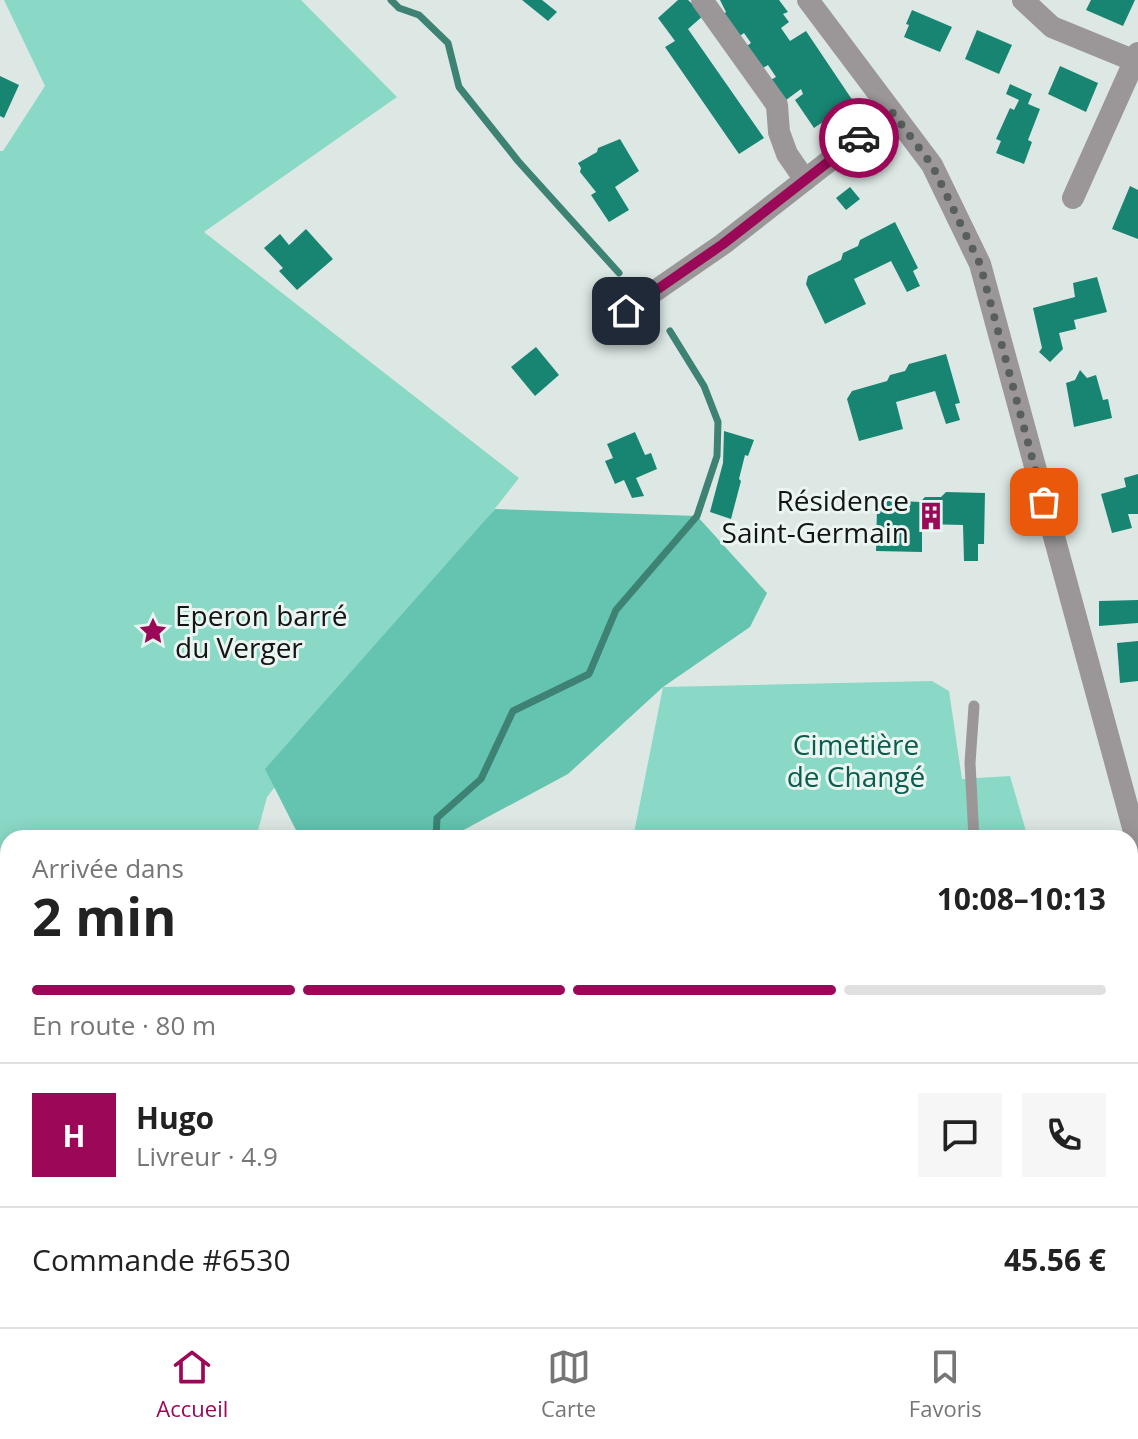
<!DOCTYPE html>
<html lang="fr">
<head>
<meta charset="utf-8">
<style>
	:root { --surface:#fff; --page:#f6f6f6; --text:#222; --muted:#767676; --line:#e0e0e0; --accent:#9b0857 }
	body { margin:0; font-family:"Open Sans",sans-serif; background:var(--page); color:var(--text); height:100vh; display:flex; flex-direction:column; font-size:30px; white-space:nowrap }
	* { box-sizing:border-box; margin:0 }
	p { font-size:26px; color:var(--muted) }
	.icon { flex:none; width:44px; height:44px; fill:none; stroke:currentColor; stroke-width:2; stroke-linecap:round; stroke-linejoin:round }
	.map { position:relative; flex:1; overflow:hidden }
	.drawer { position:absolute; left:0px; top:830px; width:1138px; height:498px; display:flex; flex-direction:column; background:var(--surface); border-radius:24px 24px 0 0; box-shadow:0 4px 20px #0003 }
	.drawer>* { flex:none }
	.pin { position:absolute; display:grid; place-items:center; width:68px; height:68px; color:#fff; margin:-34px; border-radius:16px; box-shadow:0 4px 12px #0006 }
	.courier { position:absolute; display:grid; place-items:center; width:80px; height:80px; margin:-40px; border:6px solid #9b0857; border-radius:50%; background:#fff; color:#222; box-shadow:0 2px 10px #0007 }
	.headline em { font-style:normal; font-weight:700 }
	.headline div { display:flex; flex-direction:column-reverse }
	.headline { display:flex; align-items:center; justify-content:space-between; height:136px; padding:0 32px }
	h1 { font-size:52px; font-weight:700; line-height:60px }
	.bar { display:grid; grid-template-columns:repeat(4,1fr); gap:12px 8px; align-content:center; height:96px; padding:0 32px }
	.bar i { height:10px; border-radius:6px; background:var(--line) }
	.bar .current { background:var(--accent) }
	.bar p { grid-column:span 4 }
	.line { display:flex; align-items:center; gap:20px; padding:0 32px; border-top:2px solid var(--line) }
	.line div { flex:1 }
	.round { display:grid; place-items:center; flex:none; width:84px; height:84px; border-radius:0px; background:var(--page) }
	.tab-bar { display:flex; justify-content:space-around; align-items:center; height:112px; border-top:2px solid var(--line); background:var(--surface); font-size:22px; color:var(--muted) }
	.tab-bar a { display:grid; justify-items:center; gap:4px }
	.tab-bar .current { color:var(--accent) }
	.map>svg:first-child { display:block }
</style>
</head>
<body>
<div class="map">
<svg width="1138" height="1327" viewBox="0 0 1138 1327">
	<rect width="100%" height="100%" fill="#dde8e5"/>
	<g fill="#8ad9c6">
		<polygon points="4,0 301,0 397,97 204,232 519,478 267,797 256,838 8,838 8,1320 147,1320 146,1327 0,1327 0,151 3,151 45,86"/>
		<polygon points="932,681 949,691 962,779 1010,776 1028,838 633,838 663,687"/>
		<polygon points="568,1320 733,1320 734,1327 569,1327"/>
	</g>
	<polygon fill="#64c4af" points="495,509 697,516 767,593 750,627 663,687 568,774 458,833 373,838 300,838 265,769"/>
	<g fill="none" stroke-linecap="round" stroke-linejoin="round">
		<g stroke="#3e8274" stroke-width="7">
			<polyline points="391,0 399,8 419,15 448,43 459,87 518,161 619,273"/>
			<polyline points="436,838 437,818 481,779 513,711 589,674 616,610 697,516 717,456 718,422 704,386 670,331"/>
			<polyline points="154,1320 161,1327"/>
		</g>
	</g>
	<g fill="#188572">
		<polygon points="522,0 542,0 557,12 548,21"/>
		<polygon points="678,0 688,0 704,15 688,29 764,138 739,154 665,47 675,41 658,18"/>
		<polygon points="720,0 779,0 788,12 783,14 789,22 781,28 790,41 806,31 853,101 814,128 795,100 803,94 801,89 782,103 767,82 776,77 768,65 758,71 744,48 751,43 744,33 737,38 720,17 726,12"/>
		<polygon points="1091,0 1135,0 1123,26 1086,10"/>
		<polygon points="912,10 952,27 940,52 904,37 909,25 906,24"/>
		<polygon points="977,30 1012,45 999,74 965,59"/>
		<polygon points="1060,66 1098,83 1086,112 1048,94"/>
		<polygon points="0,76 19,85 4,118 0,116"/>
		<polygon points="1010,84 1032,94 1028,104 1040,109 1028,140 1032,142 1024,164 996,153 1001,141 996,139 1010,108 1014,110 1019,100 1006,94"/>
		<polygon points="620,139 639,171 615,187 629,210 609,222 591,195 596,192 580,172 581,168 578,163 597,152 598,148"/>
		<polygon points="1130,186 1138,190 1138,239 1112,229"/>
		<polygon points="850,187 860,199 846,210 836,198"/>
		<polygon points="895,222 918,268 913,271 920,286 907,292 891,261 854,279 866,304 825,324 806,284 808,276 841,260 843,253 858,246 860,240"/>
		<polygon points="306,229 333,259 297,290 279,271 283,268 264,248 280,234 289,245"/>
		<polygon points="1097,277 1107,312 1074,320 1076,329 1059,333 1063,349 1050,362 1039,352 1042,348 1033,308 1075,297 1073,283"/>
		<polygon points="536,347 559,375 535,396 511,367"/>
		<polygon points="946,354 960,403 955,404 960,420 946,424 935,391 896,402 903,429 859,441 847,399 852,391 887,381 890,375 905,371 909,364"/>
		<polygon points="1080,370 1087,378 1096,375 1103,400 1108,399 1112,418 1074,427 1066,383 1075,380"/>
		<polygon points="724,431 754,440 748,456 745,455 739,479 741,481 731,519 710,512 723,463"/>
		<polygon points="635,432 645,455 651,453 657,469 636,478 644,496 632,498 624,480 615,484 605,461 613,458 607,444"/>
		<polygon points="1138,474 1138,514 1128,514 1132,528 1112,533 1101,494 1126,487 1124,478"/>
		<polygon points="946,492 985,493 984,544 978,544 978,561 964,561 963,525 922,524 922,552 876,551 877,507 883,500 920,502 925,497 941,497"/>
		<polygon points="1138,600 1138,623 1099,626 1099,601"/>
		<polygon points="1138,641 1138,681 1120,683 1117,643"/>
		<polygon points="707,1320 731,1320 732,1327 708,1327"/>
		<polygon points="754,1320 778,1320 779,1327 755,1327"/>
	</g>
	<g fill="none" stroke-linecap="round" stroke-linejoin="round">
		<polyline stroke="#9b9798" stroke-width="11" points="974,838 970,763 974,706"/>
		<g stroke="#9b9798" stroke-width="22">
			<polyline points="702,0 777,105 779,132 787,154 805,180"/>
			<polyline points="1023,0 1052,27 1135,61"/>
			<polyline points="1073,198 1138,53"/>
			<polyline points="626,311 723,244 892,112"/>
			<polyline points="1130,1194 1138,1194"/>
			<polyline points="743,1320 744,1327"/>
			<polyline points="1078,1320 1079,1327"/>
			<polyline points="975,1327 976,1320"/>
		</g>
		<polyline stroke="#9b9798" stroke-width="22" points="808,0 932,165 980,264 1138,846"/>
	</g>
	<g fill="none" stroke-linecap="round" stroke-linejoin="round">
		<polyline stroke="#595f5d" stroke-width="8" stroke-dasharray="0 14.4" points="859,138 892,112 932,165 980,264 1044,502"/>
		<polyline stroke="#9b0857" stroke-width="10" points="626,311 723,244 859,138"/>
	</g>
	<defs>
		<symbol id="building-bare" viewBox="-9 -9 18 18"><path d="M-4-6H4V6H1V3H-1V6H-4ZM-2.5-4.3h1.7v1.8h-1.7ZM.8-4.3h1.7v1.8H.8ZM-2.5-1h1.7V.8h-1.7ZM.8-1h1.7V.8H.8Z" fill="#9b0857" stroke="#eaf5f2" stroke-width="2.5" paint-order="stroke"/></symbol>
		<symbol id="sight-bare" viewBox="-9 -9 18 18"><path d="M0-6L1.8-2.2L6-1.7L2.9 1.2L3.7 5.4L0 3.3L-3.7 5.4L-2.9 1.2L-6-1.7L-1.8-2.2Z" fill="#9b0857" stroke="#eaf5f2" stroke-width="2.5" paint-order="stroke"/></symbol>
	</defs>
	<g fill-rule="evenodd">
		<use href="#building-bare" x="911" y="496" width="40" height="40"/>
		<use href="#sight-bare" x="133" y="611" width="40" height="40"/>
	</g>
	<g text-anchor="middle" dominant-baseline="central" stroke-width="6" stroke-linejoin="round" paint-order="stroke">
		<g font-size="28" fill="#121514" stroke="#eaf5f2" text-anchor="end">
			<text x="909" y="500">Résidence<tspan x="909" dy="32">Saint-Germain</tspan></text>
			<text x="175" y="615" text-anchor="start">Eperon barré<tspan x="175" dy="32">du Verger</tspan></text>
		</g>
		<g font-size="28" fill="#095c4e" stroke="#eaf5f2">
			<text x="856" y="744">Cimetière<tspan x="856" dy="32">de Changé</tspan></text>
		</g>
	</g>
</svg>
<div class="pin" style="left:1044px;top:502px;background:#ea580c"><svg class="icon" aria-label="bag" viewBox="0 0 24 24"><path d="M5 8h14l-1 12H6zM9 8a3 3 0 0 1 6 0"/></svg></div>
<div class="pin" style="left:626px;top:311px;background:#1f2937"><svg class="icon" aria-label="home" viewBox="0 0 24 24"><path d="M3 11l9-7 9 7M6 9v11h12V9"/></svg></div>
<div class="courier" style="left:859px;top:138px"><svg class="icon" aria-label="car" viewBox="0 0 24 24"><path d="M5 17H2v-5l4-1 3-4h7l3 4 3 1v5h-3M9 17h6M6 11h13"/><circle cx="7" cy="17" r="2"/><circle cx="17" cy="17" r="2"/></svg></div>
<section class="drawer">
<div class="headline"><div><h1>2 min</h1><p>Arrivée dans</p></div><em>10:08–10:13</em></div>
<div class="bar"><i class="current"></i><i class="current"></i><i class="current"></i><i></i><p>En route · 80 m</p></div>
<div class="line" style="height:144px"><b class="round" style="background:var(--accent);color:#fff">H</b><div><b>Hugo</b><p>Livreur · 4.9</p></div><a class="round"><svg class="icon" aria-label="chat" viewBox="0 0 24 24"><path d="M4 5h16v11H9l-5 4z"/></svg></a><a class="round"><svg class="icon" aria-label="phone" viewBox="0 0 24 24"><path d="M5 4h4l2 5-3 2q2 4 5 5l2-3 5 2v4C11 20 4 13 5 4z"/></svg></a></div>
<div class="line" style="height:104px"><div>Commande #6530</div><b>45.56 €</b></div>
</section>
</div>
<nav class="tab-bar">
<a class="current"><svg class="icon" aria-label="home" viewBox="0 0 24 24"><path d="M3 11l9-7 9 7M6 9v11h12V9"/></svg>Accueil</a>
<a><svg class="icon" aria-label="map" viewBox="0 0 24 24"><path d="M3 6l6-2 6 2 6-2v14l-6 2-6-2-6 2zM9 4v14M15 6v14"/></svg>Carte</a>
<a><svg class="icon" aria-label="saved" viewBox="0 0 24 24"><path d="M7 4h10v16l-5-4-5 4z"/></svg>Favoris</a>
</nav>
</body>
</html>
